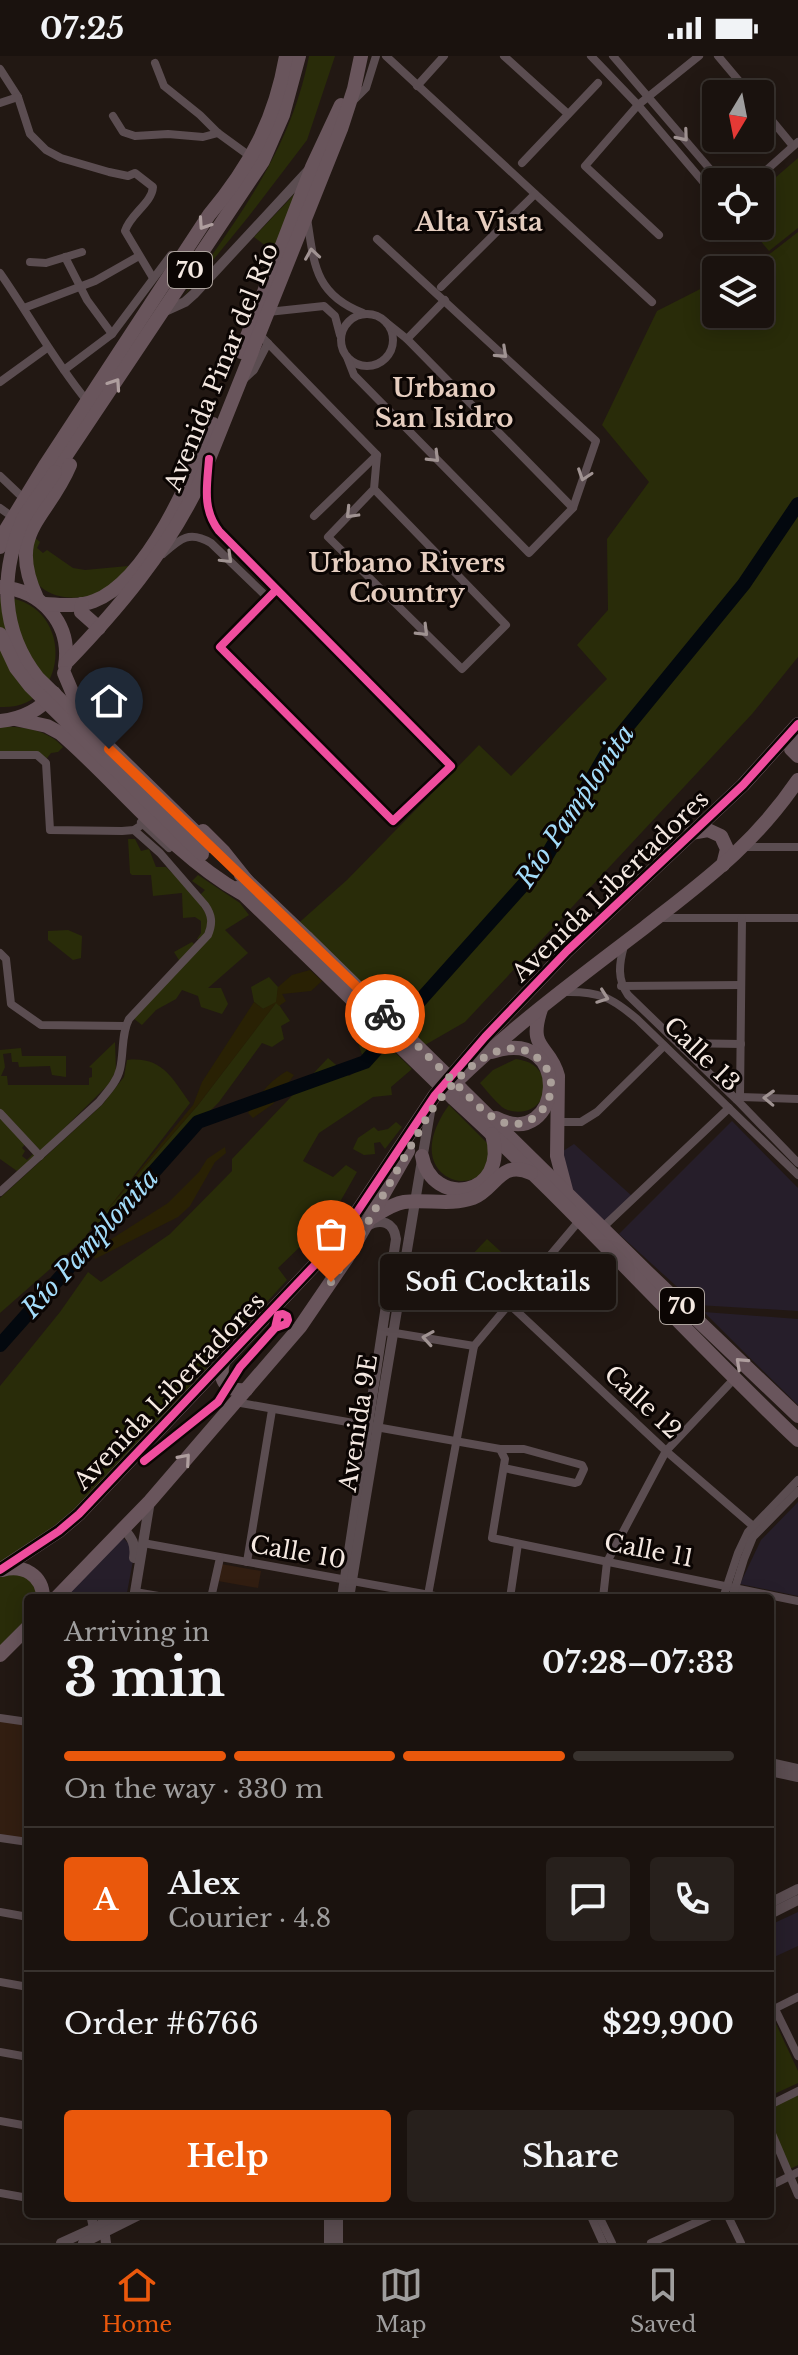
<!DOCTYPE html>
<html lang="en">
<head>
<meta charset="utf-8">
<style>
	:root { --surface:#1a120e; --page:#27201c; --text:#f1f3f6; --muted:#9f9e9e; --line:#38322e; --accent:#ea580c }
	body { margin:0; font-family:"Libre Baskerville",serif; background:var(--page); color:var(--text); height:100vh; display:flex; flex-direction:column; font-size:30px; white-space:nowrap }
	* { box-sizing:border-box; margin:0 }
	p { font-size:26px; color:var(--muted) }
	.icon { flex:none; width:44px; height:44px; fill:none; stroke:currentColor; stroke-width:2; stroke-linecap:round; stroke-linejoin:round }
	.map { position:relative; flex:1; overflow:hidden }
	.side { position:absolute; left:24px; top:1538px; width:750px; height:624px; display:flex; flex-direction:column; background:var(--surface); border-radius:8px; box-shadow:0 4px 20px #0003,0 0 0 2px var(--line) }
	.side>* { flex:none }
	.needle { width:52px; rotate:190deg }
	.controls { position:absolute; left:702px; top:24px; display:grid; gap:16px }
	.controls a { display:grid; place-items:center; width:72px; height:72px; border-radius:8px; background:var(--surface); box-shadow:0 4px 20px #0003,0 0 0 2px var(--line); font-size:40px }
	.pin { position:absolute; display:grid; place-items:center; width:68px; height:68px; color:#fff; margin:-82px -34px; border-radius:50% 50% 50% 0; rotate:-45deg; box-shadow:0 0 8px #0007 }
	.pin .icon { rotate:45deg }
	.courier { position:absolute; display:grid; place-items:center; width:80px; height:80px; margin:-40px; border:6px solid #ea580c; border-radius:50%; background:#fff; color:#222; box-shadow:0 2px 10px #0007 }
	.bubble { position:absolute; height:56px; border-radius:8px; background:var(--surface); box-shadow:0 4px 20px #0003,0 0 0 2px var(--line); font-size:26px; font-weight:700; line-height:56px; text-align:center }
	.overview em { font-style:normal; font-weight:700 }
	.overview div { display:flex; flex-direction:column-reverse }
	.overview { display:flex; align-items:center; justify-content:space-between; height:136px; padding:0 40px }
	h1 { font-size:52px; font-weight:700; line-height:60px }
	.bar { display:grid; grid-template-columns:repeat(4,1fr); gap:12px 8px; align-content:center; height:96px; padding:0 40px }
	.bar i { height:10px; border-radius:6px; background:var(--line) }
	.bar .active { background:var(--accent) }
	.bar p { grid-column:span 4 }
	.line { display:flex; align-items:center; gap:20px; padding:0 40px; border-top:2px solid var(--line) }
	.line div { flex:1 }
	.round { display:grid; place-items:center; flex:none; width:84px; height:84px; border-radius:8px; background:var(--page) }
	.button { display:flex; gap:16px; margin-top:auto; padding:16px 40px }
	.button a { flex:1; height:92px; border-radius:8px; background:var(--accent); color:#fff; font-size:32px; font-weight:700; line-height:92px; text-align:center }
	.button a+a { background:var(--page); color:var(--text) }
	.status { display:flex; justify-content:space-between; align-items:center; height:56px; padding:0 40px; background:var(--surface); direction:ltr }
	.status svg { height:22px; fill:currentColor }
	.tab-bar { display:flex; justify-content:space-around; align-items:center; height:112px; border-top:2px solid var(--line); background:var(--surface); font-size:22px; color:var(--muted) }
	.tab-bar a { display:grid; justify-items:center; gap:4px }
	.tab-bar .active { color:var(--accent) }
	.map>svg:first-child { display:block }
</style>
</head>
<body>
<div class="status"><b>07:25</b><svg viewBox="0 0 49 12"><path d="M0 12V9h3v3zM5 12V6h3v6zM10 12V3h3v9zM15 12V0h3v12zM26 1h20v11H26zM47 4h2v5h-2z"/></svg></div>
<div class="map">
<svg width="798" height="2187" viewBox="0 0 798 2187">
	<rect width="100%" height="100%" fill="#221813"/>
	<g fill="#261e2a">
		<polygon points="732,1065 798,1132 798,1255 697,1249 619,1178"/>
		<polygon points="574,1088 633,1141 605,1169 570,1136 560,1097"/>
		<polygon points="704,1256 798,1263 798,1349 751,1303"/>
		<polygon points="798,1446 798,1540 740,1528 761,1484"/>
		<polygon points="121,1480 135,1494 126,1542 61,1542"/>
		<polygon points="798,1856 798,1890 770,1903 770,1869"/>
	</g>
	<g fill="#321e11">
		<polygon points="221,1508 261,1515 258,1532 218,1525"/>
		<polygon points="0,1665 28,1669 28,1784 0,1780"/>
	</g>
	<g fill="#292c09">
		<path d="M309,0h26l-28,84 -58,76 -66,81c54,-79 107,-144 126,-241z"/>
		<polygon points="798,102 798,172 769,195 748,170 760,170 760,135"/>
		<polygon points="302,130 274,196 254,181"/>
		<polygon points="798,176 798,601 752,658 465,966 425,989 293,872 347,824 479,689 511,720 607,623 577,589 608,554 607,483 649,426 602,369 657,255 716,225 716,258 760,258 760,214 738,214 771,197"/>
		<path d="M34,481l6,5 -3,6 6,5 4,-3 26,18 12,2 43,-4 3,6c-10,7 -21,17 -32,21 -22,9 -63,7 -68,-25 -1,-9 2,-21 3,-31z"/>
		<path d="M0,541c76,2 72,114 0,110z"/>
		<path d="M0,671c22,-1 48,3 63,20l-5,5 -7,1 -7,9 -10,-11h-34z"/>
		<polygon points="128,783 135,783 141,795 149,793 156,811 166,811 193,837 211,866 202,885 197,883 201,877 201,865 195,861 183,862 182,837 153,840 151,819 132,819 130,817"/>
		<polygon points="198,819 240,847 249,859 225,874 248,897 208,932 221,932 228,948 222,958 201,951 198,940 182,934 176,943 156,954 142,969 133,962 182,909 174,896 192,886 197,891 213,867 199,840 205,834 192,825"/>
		<polygon points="68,874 82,880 81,902 73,904 48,884 48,875"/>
		<path d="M269,921l9,10 -1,15 13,19 -9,5 3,13 -12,8 -10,-4 -43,59 -122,123 -2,-1 -13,17 -82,72v-115l102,-93 22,-28 3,-17c35,-4 45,18 63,43l-78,101 86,-99 77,-101 -12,5 -9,-7 -3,-15z"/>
		<path d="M365,968l2,15 4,2 6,-6 35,34 -21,18 1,8 -19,2 -54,36 -16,28 30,16 13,-12 11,7 -25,44 -54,52 9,12 -225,246 -62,39v-179l60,-74 28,-40 13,10 69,-48 62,-63v-12l96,-101 21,18 16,-10c-2,-12 -7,-19 -8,-31z"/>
		<polygon points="115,986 116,1015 108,1029 41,1095 0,1054 0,994 21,992 22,1000 66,1000 66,1021 52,1019 50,1010 19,1011 18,1006 12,1006 11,997 3,998 5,1011 1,1020 7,1020 8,1029 89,1029 89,1022 92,1021 92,1012 89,1011"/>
		<path d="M516,1003c14,2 23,7 28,21 -1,5 0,14 -3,19 -6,14 -28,16 -39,8 -8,-7 -15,-16 -22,-24l13,-13z"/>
		<path d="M449,1049l39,39c10,64 -97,41 -39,-39z"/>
		<polygon points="0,1061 26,1087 22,1092 25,1095 22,1100 27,1104 34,1097 38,1100 17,1115 0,1103"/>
		<polygon points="396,1066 402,1071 385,1093 380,1086 374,1087 375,1098 364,1099 353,1093 358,1082 374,1071 378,1075 388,1073"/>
		<polygon points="487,1183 521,1214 490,1251 454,1218"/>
		<polygon points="15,1515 35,1525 38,1542 28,1542 28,1561 0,1590 0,1519"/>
		<polygon points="770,1955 798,2015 798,2027 770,2040"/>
		<polygon points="798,2032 798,2109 788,2114 770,2076 770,2046"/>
	</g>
	<g fill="#292104">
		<polygon points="310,914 322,925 311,935 282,938 286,945 279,950 276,947 198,1049 96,1167 193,1049 202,1026 254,946 263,953 276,946 278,931 292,919"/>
		<path d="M287,1015l7,4 -21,29 -20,14 -5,-5c11,-18 21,-32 39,-42z"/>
		<polygon points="225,1091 226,1097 215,1106 190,1150 178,1161 95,1203 91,1196 168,1147 199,1116 207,1103"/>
	</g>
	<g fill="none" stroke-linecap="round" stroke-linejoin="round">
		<polyline stroke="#03080e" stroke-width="14" points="0,1289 198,1066 365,1006 542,808 609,693 744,528 798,448"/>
		<g stroke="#5b4d51" stroke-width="8">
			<polyline points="386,0 652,246"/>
			<polyline points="504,0 568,58"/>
			<polyline points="591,0 638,49 716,141"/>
			<polyline points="613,0 721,126"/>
			<polyline points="718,0 750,38"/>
			<polyline points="155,7 164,30 200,59 218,77 251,101"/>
			<path d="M0,13l18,28 12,37 16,16 15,8 48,14 19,4 7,-3 18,14c-1,16 -23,27 -28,44l28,47"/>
			<polyline points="417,30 444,0"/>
			<polyline points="354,44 366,32 376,0"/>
			<polyline points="0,47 18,41"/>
			<polyline points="760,50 793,90"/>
			<polyline points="113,60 123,76 135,80 168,78 203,81 218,77"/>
			<polyline points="522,107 598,27"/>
			<polyline points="753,126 798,86"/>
			<path d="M307,162c7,45 7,76 56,95"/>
			<polyline points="659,179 585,110 638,49 699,0"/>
			<polyline points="65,201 87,244 112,278"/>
			<polyline points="30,206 46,207 82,196"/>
			<path d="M0,217c30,43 54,88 87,128"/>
			<polyline points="441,231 535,138"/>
			<polyline points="24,252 95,225 139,200"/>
			<polyline points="268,256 324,250 335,260 340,279"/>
			<circle cx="367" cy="284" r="26"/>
			<polyline points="387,267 407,283 573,452"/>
			<polyline points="259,278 377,399 374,433 328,481 462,613 506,569 374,433"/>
			<polyline points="407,283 445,244"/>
			<polyline points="347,301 354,319 529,497 573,452 596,385 377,183"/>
			<polyline points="64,314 112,278 171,199"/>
			<polyline points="242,325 254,314 268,287"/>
			<polyline points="0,326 47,292"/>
			<path d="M208,416c-1,23 -3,40 11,59l232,235 -58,55 -173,-174 56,-57"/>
			<polyline points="0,420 19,438"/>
			<polyline points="0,452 7,457"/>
			<polyline points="314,460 377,399"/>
			<path d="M163,498c17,-15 26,-24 48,-11l57,55"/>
			<polyline points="0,699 37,699 46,707 50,774 122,775 134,774 143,768"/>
			<polyline points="141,766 169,792"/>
			<polyline points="744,791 798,791"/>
			<polyline points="659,862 798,862"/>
			<path d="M624,890c-5,18 -7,33 4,49l109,105 61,63"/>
			<polyline points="0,897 6,903 11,948 41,969 125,970"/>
			<polyline points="621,930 741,929"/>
			<path d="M564,936c35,-1 47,5 73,27l161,156"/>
			<polyline points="679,987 741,988"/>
			<polyline points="740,1041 798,1043"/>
			<polyline points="737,1044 740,1041 742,862"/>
			<polyline points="0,1057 40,1100"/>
			<polyline points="557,1066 581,1066 597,1056 664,990"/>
			<path d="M0,1136l99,-90c8,-10 18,-20 21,-33 4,-16 1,-35 9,-50l79,-84c5,-12 4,-20 -3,-30l-45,-52 -26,-23"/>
			<polyline points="602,1172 729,1052"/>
			<polyline points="509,1248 666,1395 753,1470"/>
			<polyline points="383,1275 474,1290"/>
			<polyline points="235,1346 500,1393 505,1403 492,1482 798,1545"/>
			<polyline points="500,1393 524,1393 582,1409 584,1413 578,1426 575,1427 504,1412"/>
			<polyline points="143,1487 446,1542"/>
			<polyline points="247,1506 272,1354"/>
			<polyline points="135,1536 170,1542"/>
			<polyline points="428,1539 474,1290 579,1165"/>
			<polyline points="211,1542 220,1502"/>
			<polyline points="510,1542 518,1488"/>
			<polyline points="603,1542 607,1506 666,1395 734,1323"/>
			<polyline points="723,1542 738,1497 748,1476 798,1424"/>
			<polyline points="732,1542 744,1503 753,1481 798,1435"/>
			<polyline points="0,1662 28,1666"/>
			<polyline points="0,1782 28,1786"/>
			<polyline points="0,1856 28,1861"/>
			<polyline points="0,1926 28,1931"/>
			<polyline points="775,1953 798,2000"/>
			<polyline points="770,1955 798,1941"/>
			<polyline points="0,1996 28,2001"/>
			<polyline points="770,2049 798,2035"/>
			<polyline points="0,2065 28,2070"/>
			<polyline points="770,2073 798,2139"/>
			<polyline points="770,2130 798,2116"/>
			<polyline points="0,2137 28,2142"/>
			<polyline points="590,2158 603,2187"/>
			<polyline points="598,2158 612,2187"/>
			<polyline points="727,2158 741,2187"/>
			<polyline points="651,2187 715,2158"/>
		</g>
		<g stroke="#5b4d51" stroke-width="10">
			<polyline points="163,256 185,246 194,238 308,115"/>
			<path d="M123,1472c9,10 13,16 11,30"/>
			<polyline points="134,1542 150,1445"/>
			<path d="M342,1542l54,-359c-2,-17 -15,-21 -29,-13"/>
			<polyline points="349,1542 430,1056"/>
			<polyline points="770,1707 798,1713"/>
			<polyline points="770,1715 798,1721"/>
			<polyline points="770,1847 798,1833"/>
			<polyline points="770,1858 798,1844"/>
			<polyline points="91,2158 95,2177"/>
			<polyline points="102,2158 106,2187"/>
			<polyline points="329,2158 329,2187"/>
			<polyline points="338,2158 338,2187"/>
			<polyline points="61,2187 125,2158"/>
			<polyline points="83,2187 141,2158"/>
		</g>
		<g stroke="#69555c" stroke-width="14">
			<polyline points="241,296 312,111 341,49"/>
			<polyline points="55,416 263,105 283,59 299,0"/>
			<path d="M0,491l5,-16 41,-67 163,-249c41,-49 66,-95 77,-159"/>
			<path d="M0,531c42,3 72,37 65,79"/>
			<path d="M37,542c-31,-67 10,-78 33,-133"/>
			<path d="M45,548c15,1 34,3 49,-3 54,-20 98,-126 119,-177"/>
			<polyline points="82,548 81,556 99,572"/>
			<path d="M66,607c52,-54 100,-111 133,-179l142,-355 13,-40 7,-33"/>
			<polyline points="64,617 78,650 100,674"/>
			<path d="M15,663l32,7 13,7c60,52 111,120 181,160"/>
			<path d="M0,665c23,-2 40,-11 54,-28"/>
			<polyline points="792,676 791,693 798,700"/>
			<polyline points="203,775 224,796 248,826"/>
			<polyline points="691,777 708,774 721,780 727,793 723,809"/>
			<polyline points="241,819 307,882"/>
			<polyline points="237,832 299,892"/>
			<path d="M541,953c-14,42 9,35 17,67l-1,80 9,34"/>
			<path d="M492,996c82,-28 71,101 4,66"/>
			<path d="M459,1023c57,-55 122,-103 185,-151 61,-48 109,-82 154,-148"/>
			<polyline points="461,1033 647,1216 798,1360"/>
			<path d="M453,1042c120,109 228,231 345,342"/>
			<path d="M422,1100c10,53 88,41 70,-22"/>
			<path d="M371,1162c10,-6 21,-14 33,-16 22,-3 47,4 69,-4 23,-9 27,-39 58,-25"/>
			<path d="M223,1307c-5,18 5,29 23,27"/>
			<polyline points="0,1514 59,1475 79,1458 326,1197 347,1171 435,1039 485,981 567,895 743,729 798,668"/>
			<path d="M2,1514c21,-6 41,5 41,28"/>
			<polyline points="56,1542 150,1445 300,1271 347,1202 408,1095"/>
			<polyline points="0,1599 28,1571"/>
		</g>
		<g stroke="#69555c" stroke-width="14">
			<path d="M55,416c-10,16 -23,31 -32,47 -23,55 -23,111 15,159l172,168"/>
			<polyline points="0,578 16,612 30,630 202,798"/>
			<polyline points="307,882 461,1033"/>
			<polyline points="299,892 453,1042"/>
		</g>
		<defs>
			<g id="cycleway">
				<path d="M209,403c-2,27 -7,50 10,72l232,235 -58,55 -173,-174 56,-57"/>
				<polyline points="144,1405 218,1346 240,1311 275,1272 278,1259 283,1258 287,1260 288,1264 286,1268 275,1272"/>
				<polyline points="0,1514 59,1475 79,1458 326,1197 347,1171 435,1039 485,981 567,895 743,729 798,668"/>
			</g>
		</defs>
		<use href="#cycleway" stroke="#0b0503" stroke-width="13"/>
		<use href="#cycleway" stroke="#ef4d9e" stroke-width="8"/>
	</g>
	<defs><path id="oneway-chevron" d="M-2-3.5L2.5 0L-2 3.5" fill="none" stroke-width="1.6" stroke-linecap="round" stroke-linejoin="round" transform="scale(2)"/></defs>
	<g stroke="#a09392">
		<use href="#oneway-chevron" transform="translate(683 80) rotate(50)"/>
		<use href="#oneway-chevron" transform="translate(312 198) rotate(-99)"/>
		<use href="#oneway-chevron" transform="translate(502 297) rotate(43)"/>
		<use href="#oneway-chevron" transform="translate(434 401) rotate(45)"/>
		<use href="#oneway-chevron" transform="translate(584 419) rotate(109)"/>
		<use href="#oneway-chevron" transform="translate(351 457) rotate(134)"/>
		<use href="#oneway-chevron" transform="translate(227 502) rotate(44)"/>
		<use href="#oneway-chevron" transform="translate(423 575) rotate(45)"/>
		<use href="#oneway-chevron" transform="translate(603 941) rotate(20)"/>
		<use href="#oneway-chevron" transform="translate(769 1042) rotate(-178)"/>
		<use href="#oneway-chevron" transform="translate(428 1282) rotate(-171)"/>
	</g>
	<g stroke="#ae9e9e">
		<use href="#oneway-chevron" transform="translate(204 168) rotate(124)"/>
		<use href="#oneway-chevron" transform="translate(115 328) rotate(-56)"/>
		<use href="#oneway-chevron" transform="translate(741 1307) rotate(-137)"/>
		<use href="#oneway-chevron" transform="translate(185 1403) rotate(-49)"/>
	</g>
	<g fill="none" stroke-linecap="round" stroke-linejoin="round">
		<path stroke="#aa9f99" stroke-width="8" stroke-dasharray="0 14.4" d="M331,1226l24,-37 75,-133c20,-27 64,-81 102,-58 8,5 16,14 18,23 7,28 -21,55 -48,45 -19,-8 -32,-25 -47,-39 -23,-23 -46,-46 -70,-69"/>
		<polyline stroke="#ea580c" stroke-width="10" points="109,693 385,958"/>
	</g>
	<g text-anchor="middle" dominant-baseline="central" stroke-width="6" stroke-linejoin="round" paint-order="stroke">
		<g fill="#0b0503" stroke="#aea49e" stroke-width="2">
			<rect x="168" y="196" width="44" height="36" rx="6"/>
			<rect x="660" y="1232" width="44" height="36" rx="6"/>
		</g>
		<g font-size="22" font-weight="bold" fill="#f4e8e1">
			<text x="190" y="214">70</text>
			<text x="682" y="1250">70</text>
		</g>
		<g font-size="24" fill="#f4e8e1" stroke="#0b0503">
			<text transform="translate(221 311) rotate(-68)">Avenida Pinar del Río</text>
			<text transform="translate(610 830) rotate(-44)">Avenida Libertadores</text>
			<text transform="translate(702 998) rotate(44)">Calle 13</text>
			<text transform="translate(169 1335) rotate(-46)">Avenida Libertadores</text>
			<text transform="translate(643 1346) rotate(43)">Calle 12</text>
			<text transform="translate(358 1367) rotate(-81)">Avenida 9E</text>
			<text transform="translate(649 1494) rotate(11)">Calle 11</text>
			<text transform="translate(298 1496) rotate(10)">Calle 10</text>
		</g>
		<g font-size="26" font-weight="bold" fill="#e5cdbf" stroke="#0b0503">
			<text x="479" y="166">Alta Vista</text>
			<text x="444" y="332">Urbano<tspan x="444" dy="30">San Isidro</tspan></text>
			<text x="407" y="507">Urbano Rivers<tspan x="407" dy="30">Country</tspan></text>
		</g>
		<g font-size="26" font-style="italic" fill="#a3dcfa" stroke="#0b0503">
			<text transform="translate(575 750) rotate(-56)">Río Pamplonita</text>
			<text transform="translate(90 1187) rotate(-48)">Río Pamplonita</text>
		</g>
	</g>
</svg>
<div class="controls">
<a><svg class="needle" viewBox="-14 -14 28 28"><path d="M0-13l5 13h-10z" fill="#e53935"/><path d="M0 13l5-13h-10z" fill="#9f9e9e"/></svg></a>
<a><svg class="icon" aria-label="locate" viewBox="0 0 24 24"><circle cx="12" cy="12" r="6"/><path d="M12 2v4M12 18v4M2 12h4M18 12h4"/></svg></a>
<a><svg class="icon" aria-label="layers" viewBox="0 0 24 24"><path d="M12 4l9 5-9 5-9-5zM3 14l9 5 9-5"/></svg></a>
</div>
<div class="pin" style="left:331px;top:1226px;background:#ea580c"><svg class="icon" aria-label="bag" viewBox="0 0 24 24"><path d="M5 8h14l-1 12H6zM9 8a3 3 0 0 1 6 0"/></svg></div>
<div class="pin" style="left:109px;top:693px;background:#1f2937"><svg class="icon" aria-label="home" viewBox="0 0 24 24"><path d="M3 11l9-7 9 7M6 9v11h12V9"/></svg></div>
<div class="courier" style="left:385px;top:958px"><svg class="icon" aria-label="bike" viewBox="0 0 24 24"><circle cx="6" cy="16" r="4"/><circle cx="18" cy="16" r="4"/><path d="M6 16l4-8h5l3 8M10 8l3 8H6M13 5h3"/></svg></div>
<div class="bubble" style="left:380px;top:1198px;width:236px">Sofi Cocktails</div>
<section class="side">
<div class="overview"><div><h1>3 min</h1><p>Arriving in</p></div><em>07:28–07:33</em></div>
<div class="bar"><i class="active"></i><i class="active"></i><i class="active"></i><i></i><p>On the way · 330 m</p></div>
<div class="line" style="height:144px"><b class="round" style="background:var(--accent);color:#fff">A</b><div><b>Alex</b><p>Courier · 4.8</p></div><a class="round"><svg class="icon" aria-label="chat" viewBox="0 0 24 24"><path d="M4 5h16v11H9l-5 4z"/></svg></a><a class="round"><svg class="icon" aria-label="phone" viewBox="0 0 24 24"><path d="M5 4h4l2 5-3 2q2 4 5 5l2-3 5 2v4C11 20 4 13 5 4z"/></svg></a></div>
<div class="line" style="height:104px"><div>Order #6766</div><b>$29,900</b></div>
<div class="button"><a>Help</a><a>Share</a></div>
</section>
</div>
<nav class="tab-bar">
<a class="active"><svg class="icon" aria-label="home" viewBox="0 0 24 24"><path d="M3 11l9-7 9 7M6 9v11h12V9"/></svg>Home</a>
<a><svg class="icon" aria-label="map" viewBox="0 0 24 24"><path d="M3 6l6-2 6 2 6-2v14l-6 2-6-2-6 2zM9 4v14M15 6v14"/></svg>Map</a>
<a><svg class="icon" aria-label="saved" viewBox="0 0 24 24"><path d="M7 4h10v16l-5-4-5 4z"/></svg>Saved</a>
</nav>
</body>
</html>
